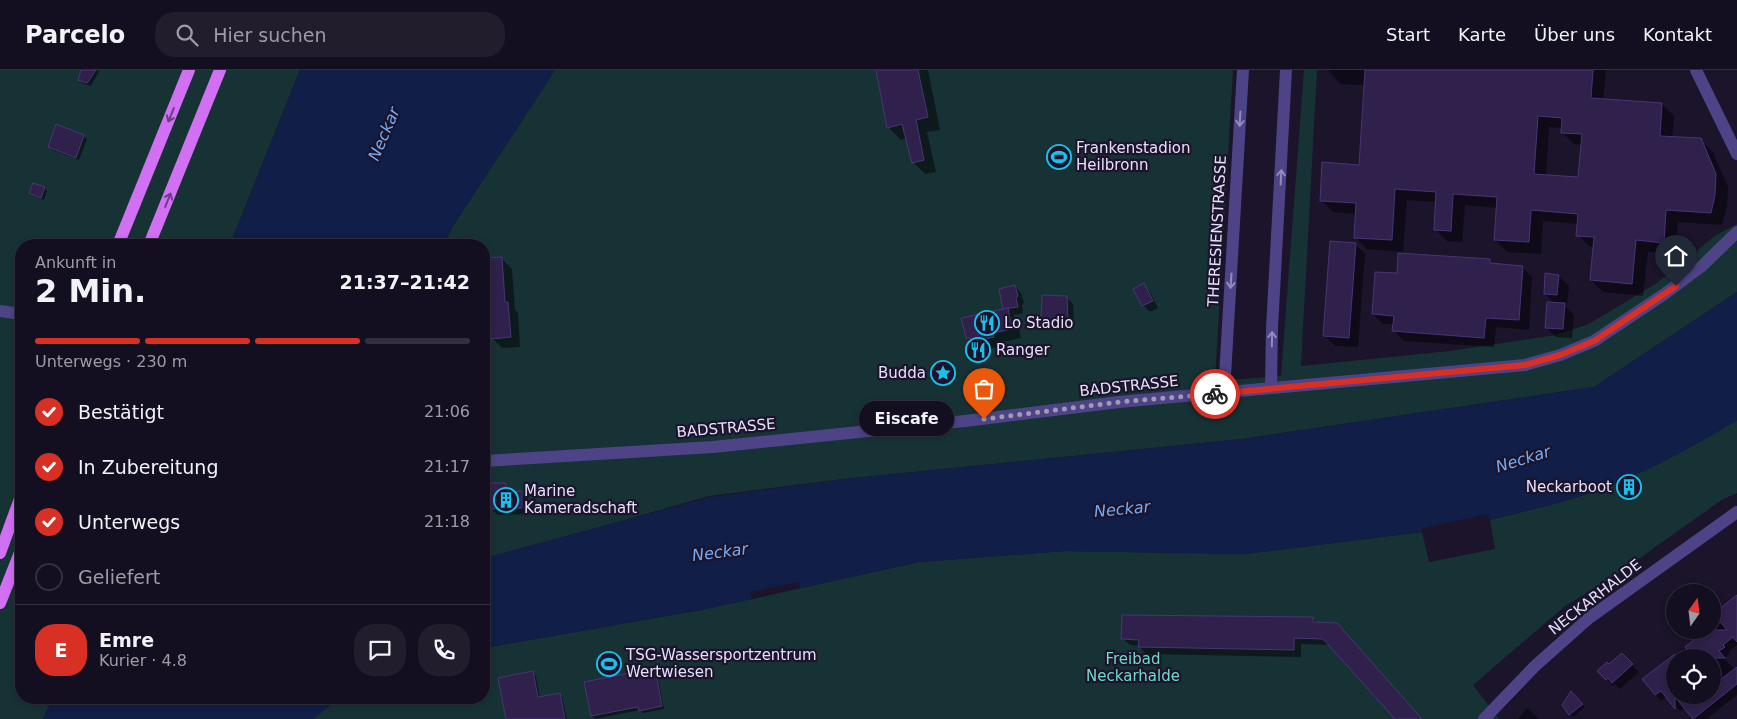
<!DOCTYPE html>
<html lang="de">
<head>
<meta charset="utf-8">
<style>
	:root { --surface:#140f20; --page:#211d2d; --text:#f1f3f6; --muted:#9d9ca5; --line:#332f3e; --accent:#d93025 }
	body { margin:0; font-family:"DejaVu Sans",sans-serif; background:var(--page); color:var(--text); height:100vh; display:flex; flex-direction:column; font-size:19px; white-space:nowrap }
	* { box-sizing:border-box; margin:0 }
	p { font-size:16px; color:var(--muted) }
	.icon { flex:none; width:28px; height:28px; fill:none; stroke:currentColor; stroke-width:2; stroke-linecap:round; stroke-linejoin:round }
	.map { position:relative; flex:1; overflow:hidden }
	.sheet { position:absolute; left:15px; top:169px; width:475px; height:465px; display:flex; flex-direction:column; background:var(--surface); border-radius:20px; box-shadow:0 2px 8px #0003,0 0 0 1px var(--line) }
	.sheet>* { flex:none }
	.needle { width:32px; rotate:14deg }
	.fabs { position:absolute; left:1666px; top:514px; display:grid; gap:10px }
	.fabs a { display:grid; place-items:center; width:55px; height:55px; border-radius:50%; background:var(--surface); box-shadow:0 2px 8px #0003,0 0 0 1px var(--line); font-size:25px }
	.pin { position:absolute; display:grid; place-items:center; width:42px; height:42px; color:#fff; margin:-51px -21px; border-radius:50% 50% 50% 0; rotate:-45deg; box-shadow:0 0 5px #0007 }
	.pin .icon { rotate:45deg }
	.courier { position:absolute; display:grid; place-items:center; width:50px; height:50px; margin:-25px; border:4px solid #d93025; border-radius:50%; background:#fff; color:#222; box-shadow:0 1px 6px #0007 }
	.bubble { position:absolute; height:35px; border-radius:18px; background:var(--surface); box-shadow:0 2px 8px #0003,0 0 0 1px var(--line); font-size:16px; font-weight:600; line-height:35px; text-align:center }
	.head em { font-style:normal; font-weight:600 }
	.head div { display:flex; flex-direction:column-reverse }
	.head { display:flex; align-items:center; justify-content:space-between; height:85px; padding:0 20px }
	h1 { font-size:32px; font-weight:600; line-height:38px }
	.bar { display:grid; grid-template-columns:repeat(4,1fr); gap:8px 5px; align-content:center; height:60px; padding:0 20px }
	.bar i { height:6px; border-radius:4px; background:var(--line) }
	.bar .current { background:var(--accent) }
	.bar p { grid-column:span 4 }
	.line { display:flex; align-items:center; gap:12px; padding:0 20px; border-top:1px solid var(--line) }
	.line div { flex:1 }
	.round { display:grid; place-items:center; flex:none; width:52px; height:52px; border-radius:20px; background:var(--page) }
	ol { padding:0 20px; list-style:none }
	li { display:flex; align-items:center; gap:15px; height:55px }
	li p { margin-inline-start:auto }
	li .icon { padding:5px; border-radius:50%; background:var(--accent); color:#fff; stroke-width:4 }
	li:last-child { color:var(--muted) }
	li i { width:28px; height:28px; border:2px solid var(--line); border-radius:50% }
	header { display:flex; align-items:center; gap:30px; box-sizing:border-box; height:70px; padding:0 25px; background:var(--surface); border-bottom:1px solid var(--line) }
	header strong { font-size:24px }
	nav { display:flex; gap:28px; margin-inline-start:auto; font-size:18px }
	.search { width:350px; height:45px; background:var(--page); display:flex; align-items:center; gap:12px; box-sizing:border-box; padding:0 18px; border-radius:20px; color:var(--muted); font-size:19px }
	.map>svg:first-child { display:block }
</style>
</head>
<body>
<header>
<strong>Parcelo</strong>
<div class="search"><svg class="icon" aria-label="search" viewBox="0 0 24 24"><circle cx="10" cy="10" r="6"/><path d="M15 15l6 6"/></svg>Hier suchen</div>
<nav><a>Start</a><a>Karte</a><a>Über uns</a><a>Kontakt</a></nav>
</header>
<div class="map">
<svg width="1737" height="649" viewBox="0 0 1737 649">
	<rect width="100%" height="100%" fill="#1b142b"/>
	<g fill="#173235">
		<polygon points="0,0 300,0 230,175 21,175 21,628 53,628 43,649 0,649"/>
		<polygon points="555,0 1233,0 1215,311 1281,306 1304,0 1317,0 1301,296 1450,281 1556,265 1589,254 1657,213 1716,165 1737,154 1737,222 1594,317 1242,369 844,409 709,426 555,470 484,488 484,175 444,175 453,156"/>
		<path d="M1737,350v73l-14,6 -100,71 -59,37 -91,78 26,34h-1186l17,-14 16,-7h138v-50l217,-38 218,-48 146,-11 180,3 177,-22 7,30 66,-13 -5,-29c28,-7 57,-14 85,-22 57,-18 111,-47 162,-78z"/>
	</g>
	<g fill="#101e48">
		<polygon points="300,0 555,0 453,156 444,175 230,175"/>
		<path d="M1737,222v128c-51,31 -105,60 -162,78 -28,8 -57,15 -85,22l-2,-6 -66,14v4l-177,22 -180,-3 -146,11 -218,48 -217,38v-90l226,-61 134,-18 398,-40 352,-52z"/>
		<polygon points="53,628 346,628 330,635 313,649 43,649"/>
	</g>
	<polygon fill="#1b142b" points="799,512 800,518 752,529 750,522"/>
	<g fill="#0007" fill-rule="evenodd">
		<polygon points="83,0 98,0 99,2 91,16 82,13 79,10"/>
		<polygon points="877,0 928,0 940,60 927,62 936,102 925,104 913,92 907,68 901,70 888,57"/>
		<path d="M1328,0h278l-3,30 59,4 12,12 -2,22 28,2 13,12 15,35 -1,20 -5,18 -44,-3 -3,32 -27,-2 -5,44 -40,-4 -12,-12 3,-33h-4l-12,-12 1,-11 -36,-3 -2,33 -34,-2 -12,-12 2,-32 -32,-3 -3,37 -15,-1 -12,-12 2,-27 -30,-2 -4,52 -36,-3 -12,-12 2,-23 -24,-2 -12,-12 39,-34 5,-81 -25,-1zM1549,57l13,1v4l12,12 8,1 -3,34 -33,-3z"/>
		<polygon points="57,55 84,66 87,69 79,90 52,80 49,77"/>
		<polygon points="34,115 45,118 47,121 44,130 34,126 31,123"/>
		<polygon points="1355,174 1365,184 1358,277 1335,276 1325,266"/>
		<polygon points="502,189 512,199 515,240 518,243 520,277 502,278 492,268 490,253 484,247 484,228 488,227"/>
		<polygon points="1489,191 1494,195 1522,197 1532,207 1529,260 1496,257 1494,277 1404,271 1394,261 1394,254 1383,254 1373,244 1398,205"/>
		<polygon points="1559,206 1569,216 1567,235 1564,235 1574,245 1572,268 1556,267 1546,257 1555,234 1545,224"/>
		<polygon points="1144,215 1150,222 1158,238 1150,242 1143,235"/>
		<polygon points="1015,216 1021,223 1024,233 1022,235 1023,243 1013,245 1017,249 1021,268 1002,272 1002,276 981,281 967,268 1006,240"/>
		<polygon points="1044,227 1066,227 1073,234 1074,256 1049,257 1042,250"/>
		<polygon points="505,414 512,423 521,422 528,429 528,444 498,445 491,439"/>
		<path d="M1737,526v49l-9,7 2,1 -6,5 11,12 2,-2v27l-28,22 2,2h-17l-9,-11 -5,3 -13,-15 -6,5 -17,-21 63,-50h5v-4l9,-6zM1675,588h37v37h-37z"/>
		<polygon points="1312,548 1421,649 1396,649 1331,575 1301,574 1301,587 1146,584 1139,576 1130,575 1122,568"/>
		<polygon points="1622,584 1639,602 1620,619 1615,614 1613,616 1599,601 1609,596"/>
		<polygon points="654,599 657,602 664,639 643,643 640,640 595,649 592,646"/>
		<polygon points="533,603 536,606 540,628 559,624 562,627 567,649 507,649"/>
		<polygon points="1572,623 1585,637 1573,647 1570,644"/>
		<polygon points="1527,638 1535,645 1539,649 1518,649"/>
	</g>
	<g fill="#2f214b" stroke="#493575" fill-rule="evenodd">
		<polygon points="81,0 96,0 87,13 78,10"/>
		<polygon points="876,0 918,0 928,47 916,50 924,90 912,93 902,54 887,58"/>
		<path d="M1365,0h228l-2,28 71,5 -2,33 41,2 15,36 -1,21 -4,18 -45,-3 -2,33 -28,-3 -4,44 -42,-4 4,-43 -18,-1 2,-22 -47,-4 -2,32 -35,-2 3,-43 -44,-3 -2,37 -17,-1 2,-38 -41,-3 -3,51 -38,-2 2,-35 -36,-2 2,-39 37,3zM1538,46l24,2 -1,15 21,1 -4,43 -44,-3z"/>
		<polygon points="56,54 84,65 76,88 48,77"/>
		<polygon points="33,113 45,117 41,128 29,123"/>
		<polygon points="1330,171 1356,173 1349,268 1323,266"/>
		<polygon points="1398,183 1490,189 1490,193 1523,196 1519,250 1486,248 1484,268 1392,261 1394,246 1372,244 1375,202 1397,203"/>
		<polygon points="502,187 505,232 508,232 511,267 491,269 489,242 484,243 484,226 487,226 486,214 488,214 486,188"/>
		<polygon points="1545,203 1559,205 1557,225 1544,224"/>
		<polygon points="1144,213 1153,231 1142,236 1133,219"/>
		<polygon points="1015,215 1018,226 1016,228 1018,237 1003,239 999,219"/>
		<polygon points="1042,225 1067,226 1068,250 1041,250"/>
		<polygon points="1547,232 1565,233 1563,259 1545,258"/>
		<polygon points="1008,238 1012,259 993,263 994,267 971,272 970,268 966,268 961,248"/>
		<polygon points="489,413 506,413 506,422 522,421 522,438 490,439"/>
		<polygon points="1737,525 1737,572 1733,567 1723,575 1725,577 1719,581 1725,588 1693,588 1685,577 1706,560 1727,560 1717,548 1722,544 1718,540"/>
		<polygon points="1122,545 1313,547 1313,552 1337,553 1422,649 1395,649 1323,569 1294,568 1294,580 1138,577 1139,570 1121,569"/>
		<polygon points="1622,583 1633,594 1612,613 1608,608 1606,610 1597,601 1607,592 1609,594"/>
		<polygon points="1675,584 1675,625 1712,625 1712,616 1737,597 1737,614 1693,649 1675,627 1675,639 1661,621 1655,625 1642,609"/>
		<polygon points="655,598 662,636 639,641 638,637 591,646 584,612"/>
		<polygon points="533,601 538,627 560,623 565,649 506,649 498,608"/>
		<polygon points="1571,621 1583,634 1569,645 1562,635"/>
	</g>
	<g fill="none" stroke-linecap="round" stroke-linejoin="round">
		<g stroke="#4d4386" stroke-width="12">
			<polyline points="1696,0 1737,84"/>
			<polyline points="0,241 21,244"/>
			<polyline points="1271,318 1272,258 1286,0"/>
			<polyline points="1224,323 1243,0"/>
			<polyline points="484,391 713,377 965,351 1119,332 1525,295 1560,285 1594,271 1663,225 1702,196 1737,162"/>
			<polyline points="1484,649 1535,596 1589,548 1737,442"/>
		</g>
		<g stroke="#d270f4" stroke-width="12">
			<polyline points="118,175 189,0"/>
			<polyline points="149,175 220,0"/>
			<polyline points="0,483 21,426"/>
			<polyline points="0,533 21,480"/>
		</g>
	</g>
	<defs><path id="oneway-shaft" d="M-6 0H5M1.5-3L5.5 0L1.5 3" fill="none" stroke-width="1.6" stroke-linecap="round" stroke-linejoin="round" transform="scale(1.25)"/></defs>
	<g stroke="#6d3d85">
		<use href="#oneway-shaft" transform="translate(171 45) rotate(112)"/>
		<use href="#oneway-shaft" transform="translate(168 130) rotate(-68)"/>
	</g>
	<g stroke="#928abc">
		<use href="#oneway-shaft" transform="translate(1240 49) rotate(93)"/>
		<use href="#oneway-shaft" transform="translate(1281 107) rotate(-87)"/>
		<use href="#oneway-shaft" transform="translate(1231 211) rotate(94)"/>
		<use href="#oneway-shaft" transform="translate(1272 269) rotate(-89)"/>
	</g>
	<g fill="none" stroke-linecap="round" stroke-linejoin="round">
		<polyline stroke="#a099b4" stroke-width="5" stroke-dasharray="0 9" points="984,349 1119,332 1215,324"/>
		<polyline stroke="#d93025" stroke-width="6" points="1215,324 1525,295 1560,285 1594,271 1676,216"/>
	</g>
	<defs>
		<symbol id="stadium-ring" viewBox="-11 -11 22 22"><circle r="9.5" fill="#1b142b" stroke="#1cc0ed" stroke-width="1.5"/><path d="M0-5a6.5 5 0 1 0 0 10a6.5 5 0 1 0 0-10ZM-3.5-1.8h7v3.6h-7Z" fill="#1cc0ed"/></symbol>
		<symbol id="restaurant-ring" viewBox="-11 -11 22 22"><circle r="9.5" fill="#1b142b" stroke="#1cc0ed" stroke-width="1.5"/><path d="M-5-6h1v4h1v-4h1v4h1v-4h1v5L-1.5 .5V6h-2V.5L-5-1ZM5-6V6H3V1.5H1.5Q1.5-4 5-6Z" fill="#1cc0ed"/></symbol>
		<symbol id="sight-ring" viewBox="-11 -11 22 22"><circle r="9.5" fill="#1b142b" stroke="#1cc0ed" stroke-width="1.5"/><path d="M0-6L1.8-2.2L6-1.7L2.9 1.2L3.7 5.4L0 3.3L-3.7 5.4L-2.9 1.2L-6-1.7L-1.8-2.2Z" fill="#1cc0ed"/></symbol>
		<symbol id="building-ring" viewBox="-11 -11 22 22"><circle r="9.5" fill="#1b142b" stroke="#1cc0ed" stroke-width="1.5"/><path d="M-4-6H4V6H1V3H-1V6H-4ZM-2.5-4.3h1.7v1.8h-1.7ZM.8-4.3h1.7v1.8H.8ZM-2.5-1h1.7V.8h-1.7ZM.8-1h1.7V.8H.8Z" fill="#1cc0ed"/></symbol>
	</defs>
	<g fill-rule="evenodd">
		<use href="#stadium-ring" x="1045" y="73" width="28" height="28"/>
		<use href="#restaurant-ring" x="973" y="239" width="28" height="28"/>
		<use href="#restaurant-ring" x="964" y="266" width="28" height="28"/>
		<use href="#sight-ring" x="929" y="289" width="28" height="28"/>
		<use href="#building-ring" x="1615" y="403" width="28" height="28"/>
		<use href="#building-ring" x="492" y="416" width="28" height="28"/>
		<use href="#stadium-ring" x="595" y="580" width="28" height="28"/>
	</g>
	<g text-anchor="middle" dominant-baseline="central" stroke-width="4.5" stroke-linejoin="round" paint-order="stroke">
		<g font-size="15" fill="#e7e0fd" stroke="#1b142b" text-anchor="start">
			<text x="1076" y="78">Frankenstadion<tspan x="1076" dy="17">Heilbronn</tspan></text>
			<text x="1004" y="253">Lo Stadio</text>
			<text x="996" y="280">Ranger</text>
			<text x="926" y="303" text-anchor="end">Budda</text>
			<text x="1612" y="417" text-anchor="end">Neckarboot</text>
			<text x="524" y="421">Marine<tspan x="524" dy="17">Kameradschaft</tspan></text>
			<text x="626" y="585">TSG-Wassersportzentrum<tspan x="626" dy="17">Wertwiesen</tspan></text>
		</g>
		<g font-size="15" fill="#e7e0fd" stroke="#1b142b">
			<text transform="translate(1217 161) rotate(-87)">THERESIENSTRASSE</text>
			<text transform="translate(1129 316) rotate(-6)">BADSTRASSE</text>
			<text transform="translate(726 358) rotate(-5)">BADSTRASSE</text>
			<text transform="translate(1595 527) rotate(-38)">NECKARHALDE</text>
		</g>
		<g font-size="15" fill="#70d9cb" stroke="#1b142b">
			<text x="1133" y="589">Freibad<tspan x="1133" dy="17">Neckarhalde</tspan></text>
		</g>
		<g font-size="16" font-style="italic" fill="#77abf4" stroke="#1b142b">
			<text transform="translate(384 64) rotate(-67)">Neckar</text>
			<text transform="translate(1523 389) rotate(-17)">Neckar</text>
			<text transform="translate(1122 439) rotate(-5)">Neckar</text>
			<text transform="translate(720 482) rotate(-7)">Neckar</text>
		</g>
	</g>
</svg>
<div class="fabs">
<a><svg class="needle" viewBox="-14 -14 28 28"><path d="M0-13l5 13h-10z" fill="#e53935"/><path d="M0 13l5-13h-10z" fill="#9d9ca5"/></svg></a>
<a><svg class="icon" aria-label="locate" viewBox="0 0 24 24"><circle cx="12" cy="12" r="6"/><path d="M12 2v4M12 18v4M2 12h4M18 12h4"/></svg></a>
</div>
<div class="pin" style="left:984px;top:349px;background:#ea580c"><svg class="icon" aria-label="bag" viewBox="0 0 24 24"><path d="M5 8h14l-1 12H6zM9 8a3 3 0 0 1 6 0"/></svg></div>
<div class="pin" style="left:1676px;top:216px;background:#1f2937"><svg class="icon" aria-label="home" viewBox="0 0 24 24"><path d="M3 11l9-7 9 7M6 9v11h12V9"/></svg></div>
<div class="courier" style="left:1215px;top:324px"><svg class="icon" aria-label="bike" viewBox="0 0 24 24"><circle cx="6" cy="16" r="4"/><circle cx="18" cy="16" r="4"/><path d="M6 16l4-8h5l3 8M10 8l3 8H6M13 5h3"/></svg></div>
<div class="bubble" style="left:859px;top:331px;width:95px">Eiscafe</div>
<section class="sheet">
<div class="head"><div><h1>2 Min.</h1><p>Ankunft in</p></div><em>21:37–21:42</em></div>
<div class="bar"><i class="current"></i><i class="current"></i><i class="current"></i><i></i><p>Unterwegs · 230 m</p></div>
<ol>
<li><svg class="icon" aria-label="check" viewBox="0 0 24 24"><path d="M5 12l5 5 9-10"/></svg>Bestätigt<p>21:06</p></li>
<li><svg class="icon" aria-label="check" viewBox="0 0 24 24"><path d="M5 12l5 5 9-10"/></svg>In Zubereitung<p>21:17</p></li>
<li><svg class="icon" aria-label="check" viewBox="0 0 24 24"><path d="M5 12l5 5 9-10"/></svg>Unterwegs<p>21:18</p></li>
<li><i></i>Geliefert</li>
</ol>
<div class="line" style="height:90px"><b class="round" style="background:var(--accent);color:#fff">E</b><div><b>Emre</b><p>Kurier · 4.8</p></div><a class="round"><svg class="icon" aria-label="chat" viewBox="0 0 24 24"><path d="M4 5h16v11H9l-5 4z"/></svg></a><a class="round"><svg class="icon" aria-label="phone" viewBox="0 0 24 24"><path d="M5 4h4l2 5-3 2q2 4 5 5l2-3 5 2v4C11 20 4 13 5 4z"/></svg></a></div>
</section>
</div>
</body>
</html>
